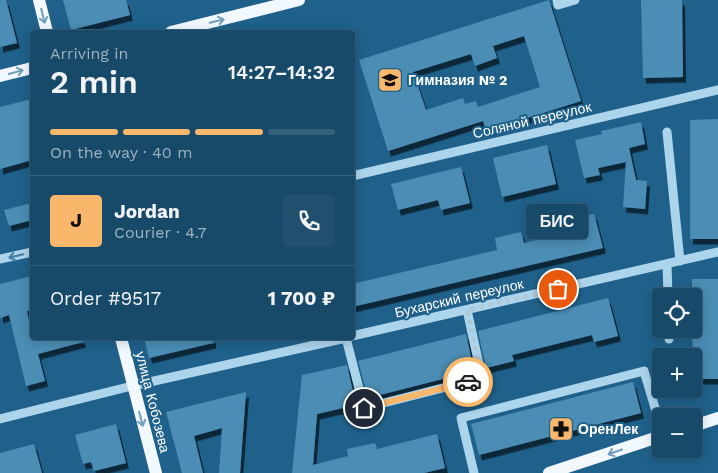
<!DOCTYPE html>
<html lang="en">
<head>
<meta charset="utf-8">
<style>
	:root { --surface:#174968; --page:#20506e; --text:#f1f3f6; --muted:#9eb2c0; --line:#36617c; --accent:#f9b76c }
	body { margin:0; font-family:"Work Sans",sans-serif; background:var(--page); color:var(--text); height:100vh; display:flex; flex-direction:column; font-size:19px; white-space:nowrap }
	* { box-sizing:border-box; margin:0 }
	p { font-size:16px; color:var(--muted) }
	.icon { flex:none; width:28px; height:28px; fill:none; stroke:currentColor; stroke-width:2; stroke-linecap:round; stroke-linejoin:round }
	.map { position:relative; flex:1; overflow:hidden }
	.drawer { position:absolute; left:30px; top:30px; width:325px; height:310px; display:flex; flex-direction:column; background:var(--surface); border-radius:5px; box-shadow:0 2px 12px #0003,0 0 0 1px var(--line) }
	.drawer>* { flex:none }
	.buttons { position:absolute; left:652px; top:288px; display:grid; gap:10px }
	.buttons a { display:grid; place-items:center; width:50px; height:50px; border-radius:5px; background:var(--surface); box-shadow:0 2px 12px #0003,0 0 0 1px var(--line); font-size:25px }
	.pin { position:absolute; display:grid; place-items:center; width:42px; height:42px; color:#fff; margin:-21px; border:2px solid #fff; border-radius:50%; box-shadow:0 1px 5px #0007 }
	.courier { position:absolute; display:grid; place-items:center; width:50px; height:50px; margin:-25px; border:4px solid #f9b76c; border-radius:50%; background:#fff; color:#222; box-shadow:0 1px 6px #0007 }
	.bubble { position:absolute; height:35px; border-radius:5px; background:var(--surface); box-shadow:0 2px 12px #0003,0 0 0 1px var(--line); font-size:16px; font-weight:600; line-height:35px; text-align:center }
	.headline em { font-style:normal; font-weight:600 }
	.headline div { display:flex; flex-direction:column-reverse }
	.headline { display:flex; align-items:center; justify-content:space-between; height:85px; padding:0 20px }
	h1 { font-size:32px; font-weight:600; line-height:38px }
	.bar { display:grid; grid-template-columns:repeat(4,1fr); gap:8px 5px; align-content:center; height:60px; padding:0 20px }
	.bar i { height:6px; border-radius:4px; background:var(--line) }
	.bar .on { background:var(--accent) }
	.bar p { grid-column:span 4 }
	.line { display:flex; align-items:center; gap:12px; padding:0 20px; border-top:1px solid var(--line) }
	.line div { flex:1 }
	.round { display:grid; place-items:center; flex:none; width:52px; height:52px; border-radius:5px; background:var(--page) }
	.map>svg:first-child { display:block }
</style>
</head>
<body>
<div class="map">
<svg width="718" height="473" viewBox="0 0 718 473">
	<defs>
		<filter id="shadow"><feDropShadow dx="3" dy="5.5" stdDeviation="0" flood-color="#0009"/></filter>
	</defs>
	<rect width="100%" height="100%" fill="#1f618b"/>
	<g fill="#4c8db4" fill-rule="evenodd" filter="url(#shadow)">
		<polygon points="0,0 6,0 17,43 0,47"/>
		<polygon points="63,0 126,0 130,15 71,30"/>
		<path d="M549,0l32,101 -95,30 -3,-10 -95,30 -29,-91zM524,36l16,51 -62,20 -2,-6 -11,3 -2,-6 -37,12 -13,-38 58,-18 4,12 22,-8 -4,-12z"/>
		<polygon points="641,0 682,0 683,77 643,78"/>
		<polygon points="32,99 32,160 0,169 0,107"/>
		<polygon points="718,119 718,239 690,239 690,120"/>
		<polygon points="641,122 645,144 629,148 636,180 647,181 645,209 623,207 626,162 598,168 600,175 584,178 575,140 602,134 601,131"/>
		<polygon points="547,145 556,184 502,197 493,158"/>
		<polygon points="461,167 470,203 441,210 438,200 398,210 391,184"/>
		<polygon points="32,203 32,220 9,226 4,210"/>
		<polygon points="594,214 603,248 352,307 352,284 497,250 495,238 521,232 524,243 569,232 567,220"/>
		<polygon points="32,276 32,310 27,311 32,338 82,338 83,342 38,354 45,381 26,386 9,315 0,318 0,284"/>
		<polygon points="692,279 718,279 718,379 694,379 692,329 694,329 694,296 692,296"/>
		<polygon points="608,298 618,336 594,342 592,335 512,355 514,361 486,368 478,331"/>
		<polygon points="466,334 474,371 368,398 358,361"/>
		<polygon points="144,338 213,338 213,343 149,358"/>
		<polygon points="347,365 356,405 317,414 313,465 348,456 347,449 375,443 377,449 437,434 445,468 424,473 292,473 302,375"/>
		<polygon points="633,382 641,413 479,455 471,424"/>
		<polygon points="246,392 240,473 219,473 222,428 194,436 203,473 182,473 166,412"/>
		<polygon points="116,424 126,463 94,471 91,462 83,464 75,435"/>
		<polygon points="34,444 42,473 0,473 0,453"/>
	</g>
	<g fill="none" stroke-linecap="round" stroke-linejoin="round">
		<g stroke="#acd4eb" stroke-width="9">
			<polyline points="557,0 558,5 575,0"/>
			<polyline points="667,132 680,261"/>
			<polyline points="352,176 718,90"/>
			<polyline points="0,259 32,252"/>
			<polyline points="667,264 668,296"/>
			<polyline points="669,329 669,339"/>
			<polyline points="352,336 718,252"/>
			<polyline points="346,338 364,408 482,378 467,310"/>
			<polyline points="0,419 132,386 346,338"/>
			<polyline points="474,473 461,418 644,371 661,428"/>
		</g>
		<g stroke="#f1f8fe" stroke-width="12">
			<polyline points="39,0 47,32"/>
			<polyline points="171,32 299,0"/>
			<polyline points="0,76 32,68"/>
			<polyline points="121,338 156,473"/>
			<polyline points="694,426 718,418"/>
			<polyline points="549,473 661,436"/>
		</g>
	</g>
	<defs><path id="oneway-shaft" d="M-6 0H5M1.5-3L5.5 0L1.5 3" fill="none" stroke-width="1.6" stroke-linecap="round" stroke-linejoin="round" transform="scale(1.25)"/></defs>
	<g stroke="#739db9">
		<use href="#oneway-shaft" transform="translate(43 16) rotate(76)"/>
		<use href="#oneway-shaft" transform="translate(217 21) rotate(-14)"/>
		<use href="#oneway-shaft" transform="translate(16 72) rotate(-15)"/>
		<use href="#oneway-shaft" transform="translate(141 419) rotate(75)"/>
		<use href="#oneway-shaft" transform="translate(615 452) rotate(161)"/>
	</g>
	<use stroke="#427ea3" href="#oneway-shaft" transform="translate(16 256) rotate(166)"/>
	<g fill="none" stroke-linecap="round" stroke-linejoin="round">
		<polyline stroke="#b1c8d6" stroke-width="5" stroke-dasharray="0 9" points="468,382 482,378 467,310 558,289"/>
		<polyline stroke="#f9b76c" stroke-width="6" points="364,408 468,382"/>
	</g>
	<defs>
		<symbol id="school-square" viewBox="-11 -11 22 22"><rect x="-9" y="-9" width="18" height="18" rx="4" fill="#f9b76c" stroke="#1f618b"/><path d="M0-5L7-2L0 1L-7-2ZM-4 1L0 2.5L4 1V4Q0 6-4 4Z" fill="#111"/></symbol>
		<symbol id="pharmacy-square" viewBox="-11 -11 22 22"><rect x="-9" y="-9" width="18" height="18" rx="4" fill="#f9b76c" stroke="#1f618b"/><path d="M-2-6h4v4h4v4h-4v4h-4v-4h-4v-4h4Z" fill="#111"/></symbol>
	</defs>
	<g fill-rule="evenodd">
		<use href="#school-square" x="376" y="66" width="28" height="28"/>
		<use href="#pharmacy-square" x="547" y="415" width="28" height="28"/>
	</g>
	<g text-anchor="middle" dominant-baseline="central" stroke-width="4" stroke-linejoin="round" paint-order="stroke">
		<g font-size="14" font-weight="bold" fill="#fff" stroke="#1f618b" text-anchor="start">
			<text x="408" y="80">Гимназия № 2</text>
			<text x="578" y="429">ОренЛек</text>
		</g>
		<g font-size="14" fill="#fff" stroke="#1f618b">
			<text transform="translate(532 120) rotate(-13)">Соляной переулок</text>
			<text transform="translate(459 298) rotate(-13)">Бухарский переулок</text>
			<text transform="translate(153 402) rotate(76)">улица Кобозева</text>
		</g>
	</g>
</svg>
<div class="buttons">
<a><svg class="icon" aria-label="locate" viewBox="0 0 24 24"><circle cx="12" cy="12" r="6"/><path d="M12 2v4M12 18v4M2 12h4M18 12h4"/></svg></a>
<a>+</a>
<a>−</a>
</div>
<div class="pin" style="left:558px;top:289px;background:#ea580c"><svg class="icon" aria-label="bag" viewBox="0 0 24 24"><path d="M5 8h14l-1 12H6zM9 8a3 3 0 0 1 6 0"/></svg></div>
<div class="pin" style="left:364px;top:408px;background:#1f2937"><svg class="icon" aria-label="home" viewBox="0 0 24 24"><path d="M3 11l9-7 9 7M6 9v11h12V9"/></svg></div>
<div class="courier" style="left:468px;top:382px"><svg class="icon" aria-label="car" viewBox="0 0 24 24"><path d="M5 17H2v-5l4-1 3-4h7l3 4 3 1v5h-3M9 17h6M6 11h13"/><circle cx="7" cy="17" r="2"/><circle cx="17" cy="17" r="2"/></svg></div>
<div class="bubble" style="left:526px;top:204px;width:62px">БИС</div>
<section class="drawer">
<div class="headline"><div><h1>2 min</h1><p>Arriving in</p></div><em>14:27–14:32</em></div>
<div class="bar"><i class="on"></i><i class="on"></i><i class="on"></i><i></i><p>On the way · 40 m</p></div>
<div class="line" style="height:90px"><b class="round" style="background:var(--accent);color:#111">J</b><div><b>Jordan</b><p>Courier · 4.7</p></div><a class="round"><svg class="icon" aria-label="phone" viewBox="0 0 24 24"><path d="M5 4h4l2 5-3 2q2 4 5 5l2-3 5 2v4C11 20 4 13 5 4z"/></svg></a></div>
<div class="line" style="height:65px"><div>Order #9517</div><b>1 700 ₽</b></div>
</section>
</div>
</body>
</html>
